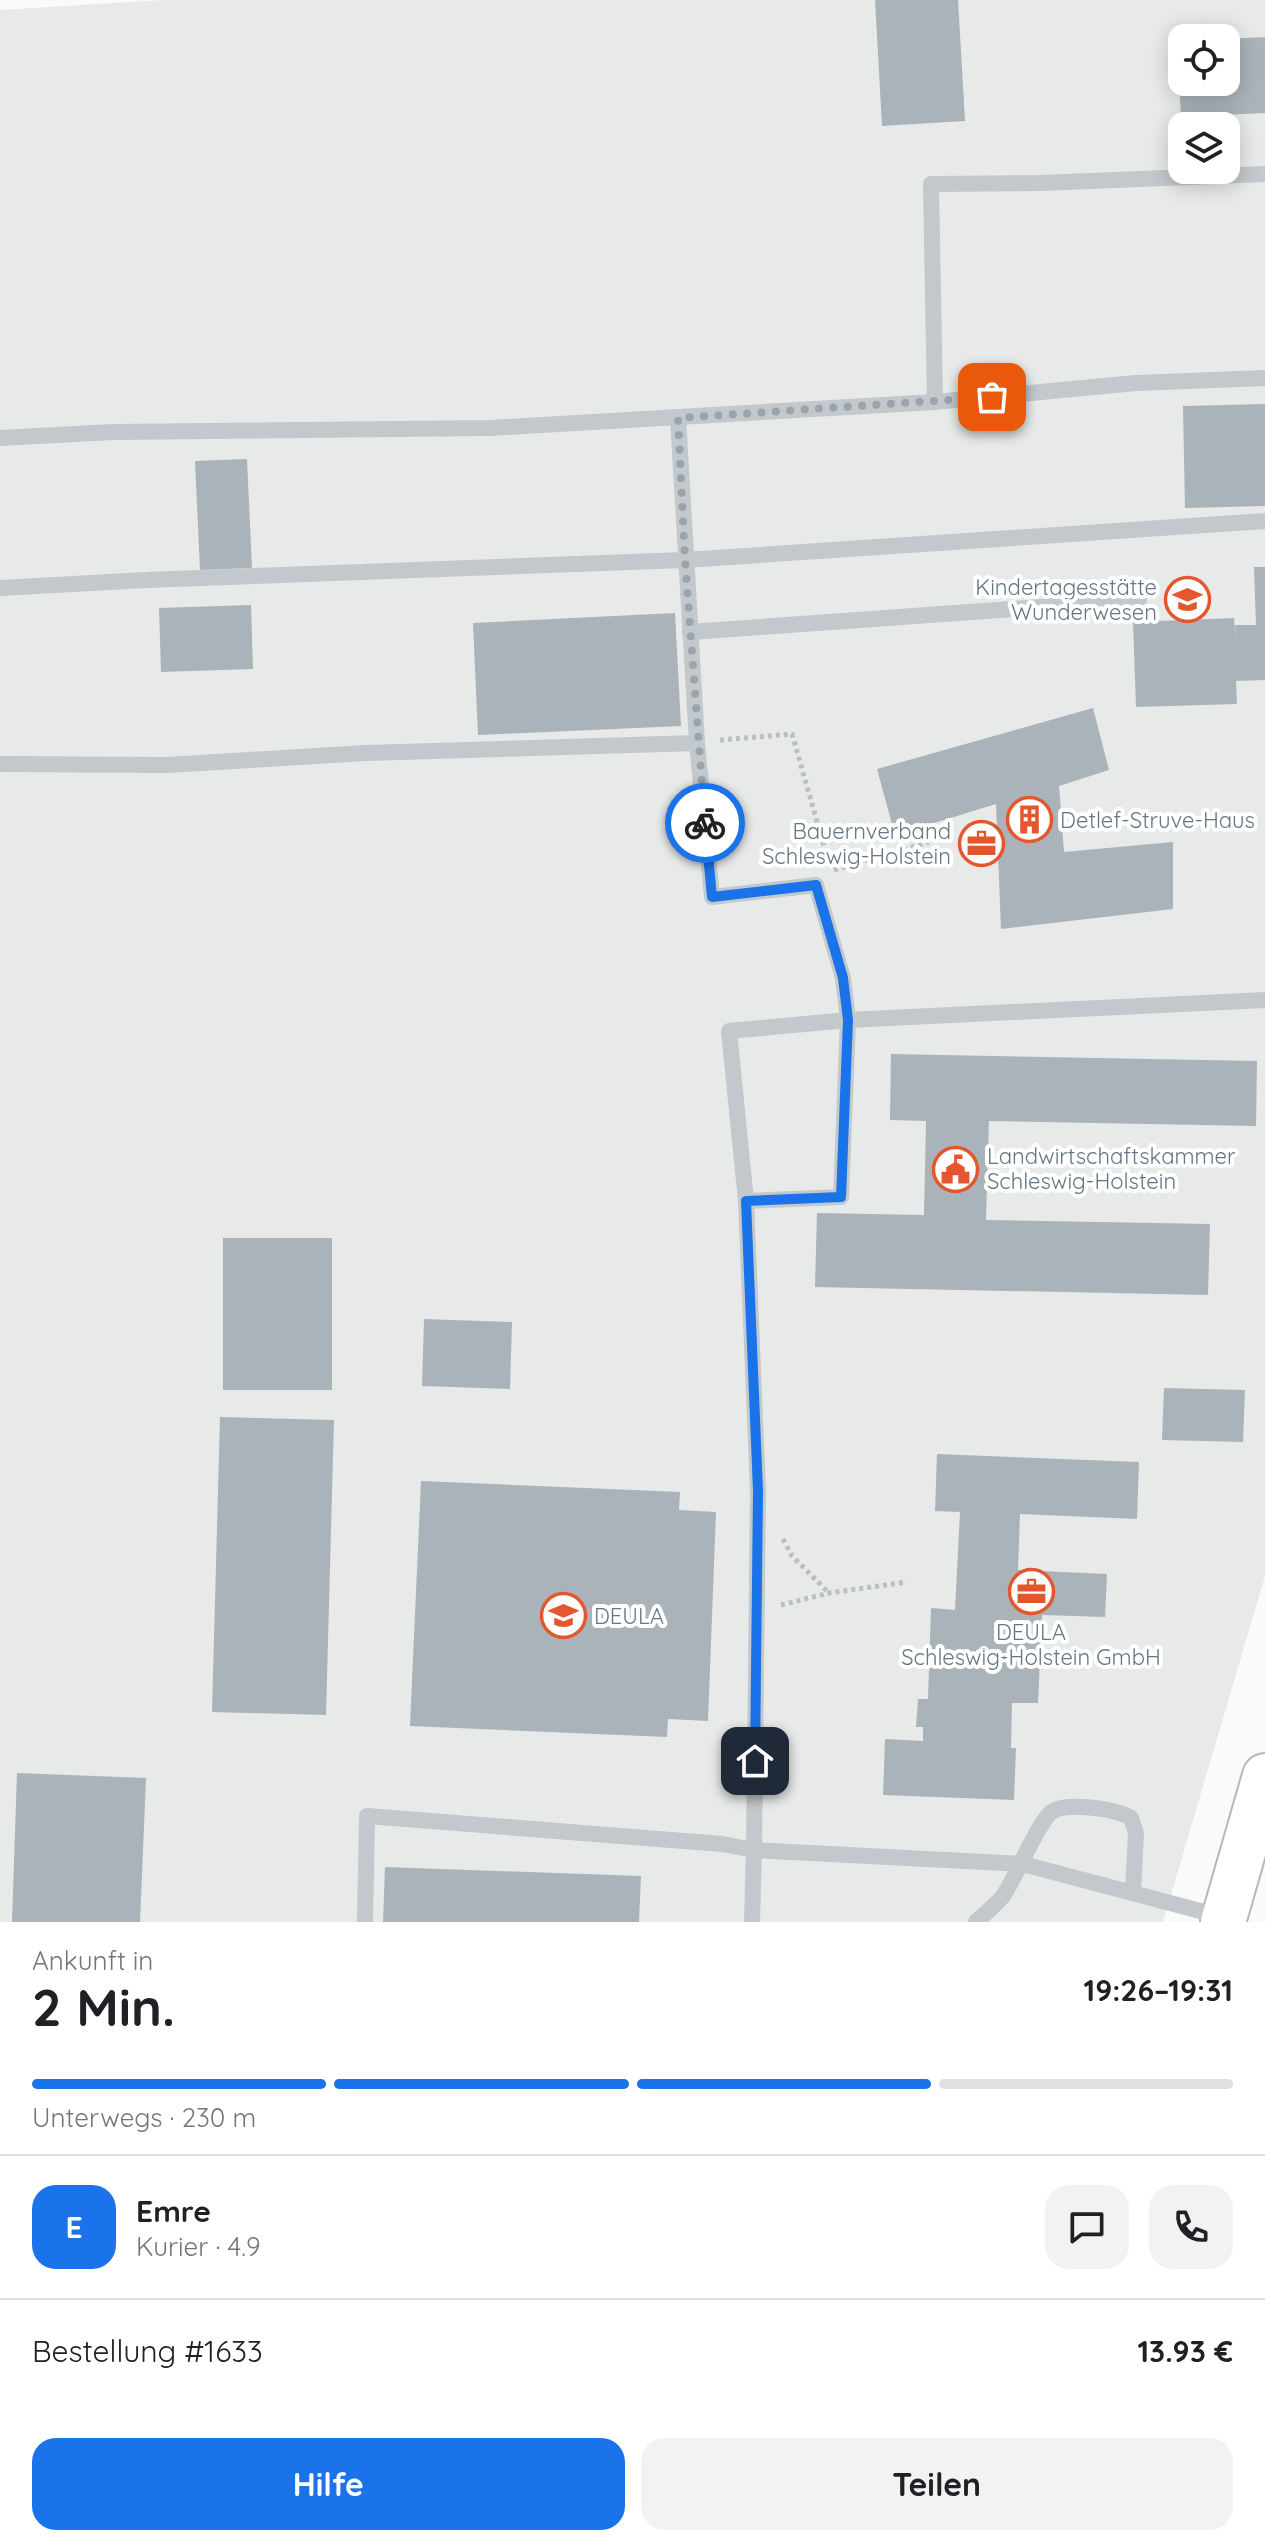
<!DOCTYPE html>
<html lang="de">
<head>
<meta charset="utf-8">
<style>
	:root { --surface:#fff; --page:#f2f2f2; --text:#202124; --muted:#757577; --line:#e0e0e0; --accent:#1a73e8 }
	body { margin:0; font-family:Quicksand,sans-serif; background:var(--page); color:var(--text); height:100vh; display:flex; flex-direction:column; font-size:30px; white-space:nowrap }
	* { box-sizing:border-box; margin:0 }
	p { font-size:26px; color:var(--muted) }
	.icon { flex:none; width:44px; height:44px; fill:none; stroke:currentColor; stroke-width:2; stroke-linecap:round; stroke-linejoin:round }
	.map { position:relative; height:1922px; overflow:hidden }
	.panel { display:flex; flex-direction:column; background:var(--surface); flex:1 }
	.panel>* { flex:none }
	.tools { position:absolute; left:1168px; top:24px; display:grid; gap:16px }
	.tools a { display:grid; place-items:center; width:72px; height:72px; border-radius:16px; background:var(--surface); box-shadow:0 4px 20px #0003; font-size:40px }
	.pin { position:absolute; display:grid; place-items:center; width:68px; height:68px; color:#fff; margin:-34px; border-radius:16px; box-shadow:0 4px 12px #0006 }
	.courier { position:absolute; display:grid; place-items:center; width:80px; height:80px; margin:-40px; border:6px solid #1a73e8; border-radius:50%; background:#fff; color:#222; box-shadow:0 2px 10px #0007 }
	.overview em { font-style:normal; font-weight:800 }
	.overview div { display:flex; flex-direction:column-reverse }
	.overview { display:flex; align-items:center; justify-content:space-between; height:136px; padding:0 32px }
	h1 { font-size:52px; font-weight:800; line-height:60px }
	.bar { display:grid; grid-template-columns:repeat(4,1fr); gap:12px 8px; align-content:center; height:96px; padding:0 32px }
	.bar i { height:10px; border-radius:6px; background:var(--line) }
	.bar .on { background:var(--accent) }
	.bar p { grid-column:span 4 }
	.line { display:flex; align-items:center; gap:20px; padding:0 32px; border-top:2px solid var(--line) }
	.line div { flex:1 }
	.round { display:grid; place-items:center; flex:none; width:84px; height:84px; border-radius:24px; background:var(--page) }
	.cta { display:flex; gap:16px; margin-top:auto; padding:16px 32px }
	.cta a { flex:1; height:92px; border-radius:24px; background:var(--accent); color:#fff; font-size:32px; font-weight:800; line-height:92px; text-align:center }
	.cta a+a { background:var(--page); color:var(--text) }
	.map>svg:first-child { display:block }
</style>
</head>
<body>
<div class="map">
<svg width="1265" height="1922" viewBox="0 0 1265 1922">
	<rect width="100%" height="100%" fill="#fafaf8"/>
	<path fill="#e8e9e9" fill-rule="evenodd" d="M163,0h1102v1576l-102,346h-1163v-1912zM1182,38h44v44h-44zM1182,126h44v44h-44z"/>
	<g fill="#aab3b9">
		<polygon points="875,0 958,0 965,121 882,126"/>
		<polygon points="1265,37 1265,113 1181,117 1177,41 1182,41 1182,82 1226,82 1226,39"/>
		<polygon points="1265,404 1265,506 1185,508 1183,406"/>
		<polygon points="247,459 252,568 200,570 195,461"/>
		<polygon points="1254,567 1265,567 1265,680 1236,681 1237,704 1136,707 1133,622 1234,618 1236,642 1235,625 1256,625"/>
		<polygon points="251,605 253,669 161,672 159,608"/>
		<polygon points="675,613 681,726 478,735 473,623"/>
		<polygon points="1093,708 1109,770 1059,786 1064,852 1173,842 1173,909 1001,929 996,804 895,835 877,769"/>
		<polygon points="891,1054 1257,1061 1256,1126 989,1121 986,1220 1210,1224 1208,1295 815,1287 817,1213 924,1215 926,1121 890,1120"/>
		<rect x="223" y="1238" width="109" height="152"/>
		<polygon points="424,1319 512,1322 510,1389 422,1386"/>
		<polygon points="1164,1388 1245,1390 1243,1442 1162,1440"/>
		<polygon points="220,1417 334,1420 326,1715 212,1712"/>
		<polygon points="937,1454 1139,1462 1137,1519 1020,1514 1018,1570 1107,1574 1105,1617 1042,1615 1038,1703 1012,1703 1011,1748 1016,1748 1014,1800 883,1795 885,1739 923,1741 923,1727 916,1727 918,1699 928,1699 931,1608 955,1610 960,1512 935,1511"/>
		<polygon points="421,1481 680,1492 679,1510 716,1512 708,1721 668,1719 667,1737 410,1726"/>
		<polygon points="17,1773 146,1778 140,1922 12,1922"/>
		<polygon points="385,1867 641,1876 639,1922 383,1922"/>
	</g>
	<g fill="none" stroke-linecap="round" stroke-linejoin="round">
		<defs>
			<polyline id="secondary" points="1223,1922 1265,1776"/>
		</defs>
		<use href="#secondary" stroke="#b3babf" stroke-width="48"/>
		<g stroke="#bbbfc2" stroke-width="5" stroke-dasharray="4 4" stroke-linecap="butt">
			<polyline points="720,740 792,734 830,867"/>
			<polyline points="834,870 929,842"/>
			<polyline points="783,1539 792,1556 828,1592"/>
			<polyline points="781,1605 829,1593 907,1582"/>
		</g>
		<g stroke="#c3c8cc" stroke-width="16">
			<polyline points="935,402 931,184 1040,183 1265,174"/>
			<polyline points="678,418 697,743 712,897 816,885 843,978 848,1020 841,1197 746,1201"/>
			<polyline points="0,438 113,432 489,428 935,402 1136,383 1265,378"/>
			<polyline points="0,588 146,580 685,560 1265,521"/>
			<polyline points="690,632 1139,600"/>
			<polyline points="0,764 167,765 366,753 697,743"/>
			<polyline points="1223,1917 1023,1864 754,1850 758,1491 746,1201 729,1031 848,1020 1265,1000"/>
			<polyline points="365,1922 367,1816 722,1844 754,1850 752,1922"/>
			<path d="M976,1922c8,-8 19,-16 27,-26 13,-18 36,-77 50,-85 16,-9 63,-2 78,7l5,15 -3,60"/>
		</g>
		<use href="#secondary" stroke="#fff" stroke-width="44"/>
	</g>
	<g fill="none" stroke-linecap="round" stroke-linejoin="round">
		<polyline stroke="#99a4ac" stroke-width="8" stroke-dasharray="0 14.4" points="705,823 685,560 678,418 992,397"/>
		<polyline stroke="#1a73e8" stroke-width="10" points="705,823 712,897 816,885 843,978 848,1020 841,1197 746,1201 758,1491 755,1761"/>
	</g>
	<defs>
		<symbol id="school-ring" viewBox="-11 -11 22 22"><circle r="9.5" fill="#fff" stroke="#e4572e" stroke-width="1.5"/><path d="M0-5L7-2L0 1L-7-2ZM-4 1L0 2.5L4 1V4Q0 6-4 4Z" fill="#e4572e"/></symbol>
		<symbol id="building-ring" viewBox="-11 -11 22 22"><circle r="9.5" fill="#fff" stroke="#e4572e" stroke-width="1.5"/><path d="M-4-6H4V6H1V3H-1V6H-4ZM-2.5-4.3h1.7v1.8h-1.7ZM.8-4.3h1.7v1.8H.8ZM-2.5-1h1.7V.8h-1.7ZM.8-1h1.7V.8H.8Z" fill="#e4572e"/></symbol>
		<symbol id="office-ring" viewBox="-11 -11 22 22"><circle r="9.5" fill="#fff" stroke="#e4572e" stroke-width="1.5"/><path d="M-6-3h4V-5.5h4V-3h4V5H-6ZM-1-4.5V-3h2v-1.5ZM-6 0V1H6V0Z" fill="#e4572e"/></symbol>
		<symbol id="civic-ring" viewBox="-11 -11 22 22"><circle r="9.5" fill="#fff" stroke="#e4572e" stroke-width="1.5"/><path d="M-.6-6.5H3V-4.5H.6V-3L4-1V1h2V6H-6V1h2V-1L-.6-3ZM-1.2 2.5V6h2.4V2.5Z" fill="#e4572e"/></symbol>
	</defs>
	<g fill-rule="evenodd">
		<use href="#school-ring" x="1162" y="574" width="51" height="51"/>
		<use href="#building-ring" x="1004" y="794" width="51" height="51"/>
		<use href="#office-ring" x="956" y="818" width="51" height="51"/>
		<use href="#civic-ring" x="930" y="1144" width="51" height="51"/>
		<use href="#office-ring" x="1006" y="1566" width="51" height="51"/>
		<use href="#school-ring" x="538" y="1590" width="51" height="51"/>
	</g>
	<g text-anchor="middle" dominant-baseline="central" stroke-width="8" stroke-linejoin="round" paint-order="stroke">
		<g font-size="22" fill="#657683" stroke="#fff" text-anchor="start">
			<text x="1157" y="587" text-anchor="end">Kindertagesstätte<tspan x="1157" dy="25">Wunderwesen</tspan></text>
			<text x="1060" y="820">Detlef-Struve-Haus</text>
			<text x="951" y="831" text-anchor="end">Bauernverband<tspan x="951" dy="25">Schleswig-Holstein</tspan></text>
			<text x="987" y="1156">Landwirtschaftskammer<tspan x="987" dy="25">Schleswig-Holstein</tspan></text>
			<text x="594" y="1616">DEULA</text>
			<text x="1031" y="1632" text-anchor="middle">DEULA<tspan x="1031" dy="25">Schleswig-Holstein GmbH</tspan></text>
		</g>
	</g>
</svg>
<div class="tools">
<a><svg class="icon" aria-label="locate" viewBox="0 0 24 24"><circle cx="12" cy="12" r="6"/><path d="M12 2v4M12 18v4M2 12h4M18 12h4"/></svg></a>
<a><svg class="icon" aria-label="layers" viewBox="0 0 24 24"><path d="M12 4l9 5-9 5-9-5zM3 14l9 5 9-5"/></svg></a>
</div>
<div class="pin" style="left:992px;top:397px;background:#ea580c"><svg class="icon" aria-label="bag" viewBox="0 0 24 24"><path d="M5 8h14l-1 12H6zM9 8a3 3 0 0 1 6 0"/></svg></div>
<div class="pin" style="left:755px;top:1761px;background:#1f2937"><svg class="icon" aria-label="home" viewBox="0 0 24 24"><path d="M3 11l9-7 9 7M6 9v11h12V9"/></svg></div>
<div class="courier" style="left:705px;top:823px"><svg class="icon" aria-label="bike" viewBox="0 0 24 24"><circle cx="6" cy="16" r="4"/><circle cx="18" cy="16" r="4"/><path d="M6 16l4-8h5l3 8M10 8l3 8H6M13 5h3"/></svg></div>
</div>
<section class="panel">
<div class="overview"><div><h1>2 Min.</h1><p>Ankunft in</p></div><em>19:26–19:31</em></div>
<div class="bar"><i class="on"></i><i class="on"></i><i class="on"></i><i></i><p>Unterwegs · 230 m</p></div>
<div class="line" style="height:144px"><b class="round" style="background:var(--accent);color:#fff">E</b><div><b>Emre</b><p>Kurier · 4.9</p></div><a class="round"><svg class="icon" aria-label="chat" viewBox="0 0 24 24"><path d="M4 5h16v11H9l-5 4z"/></svg></a><a class="round"><svg class="icon" aria-label="phone" viewBox="0 0 24 24"><path d="M5 4h4l2 5-3 2q2 4 5 5l2-3 5 2v4C11 20 4 13 5 4z"/></svg></a></div>
<div class="line" style="height:104px"><div>Bestellung #1633</div><b>13.93 €</b></div>
<div class="cta"><a>Hilfe</a><a>Teilen</a></div>
</section>
</body>
</html>
